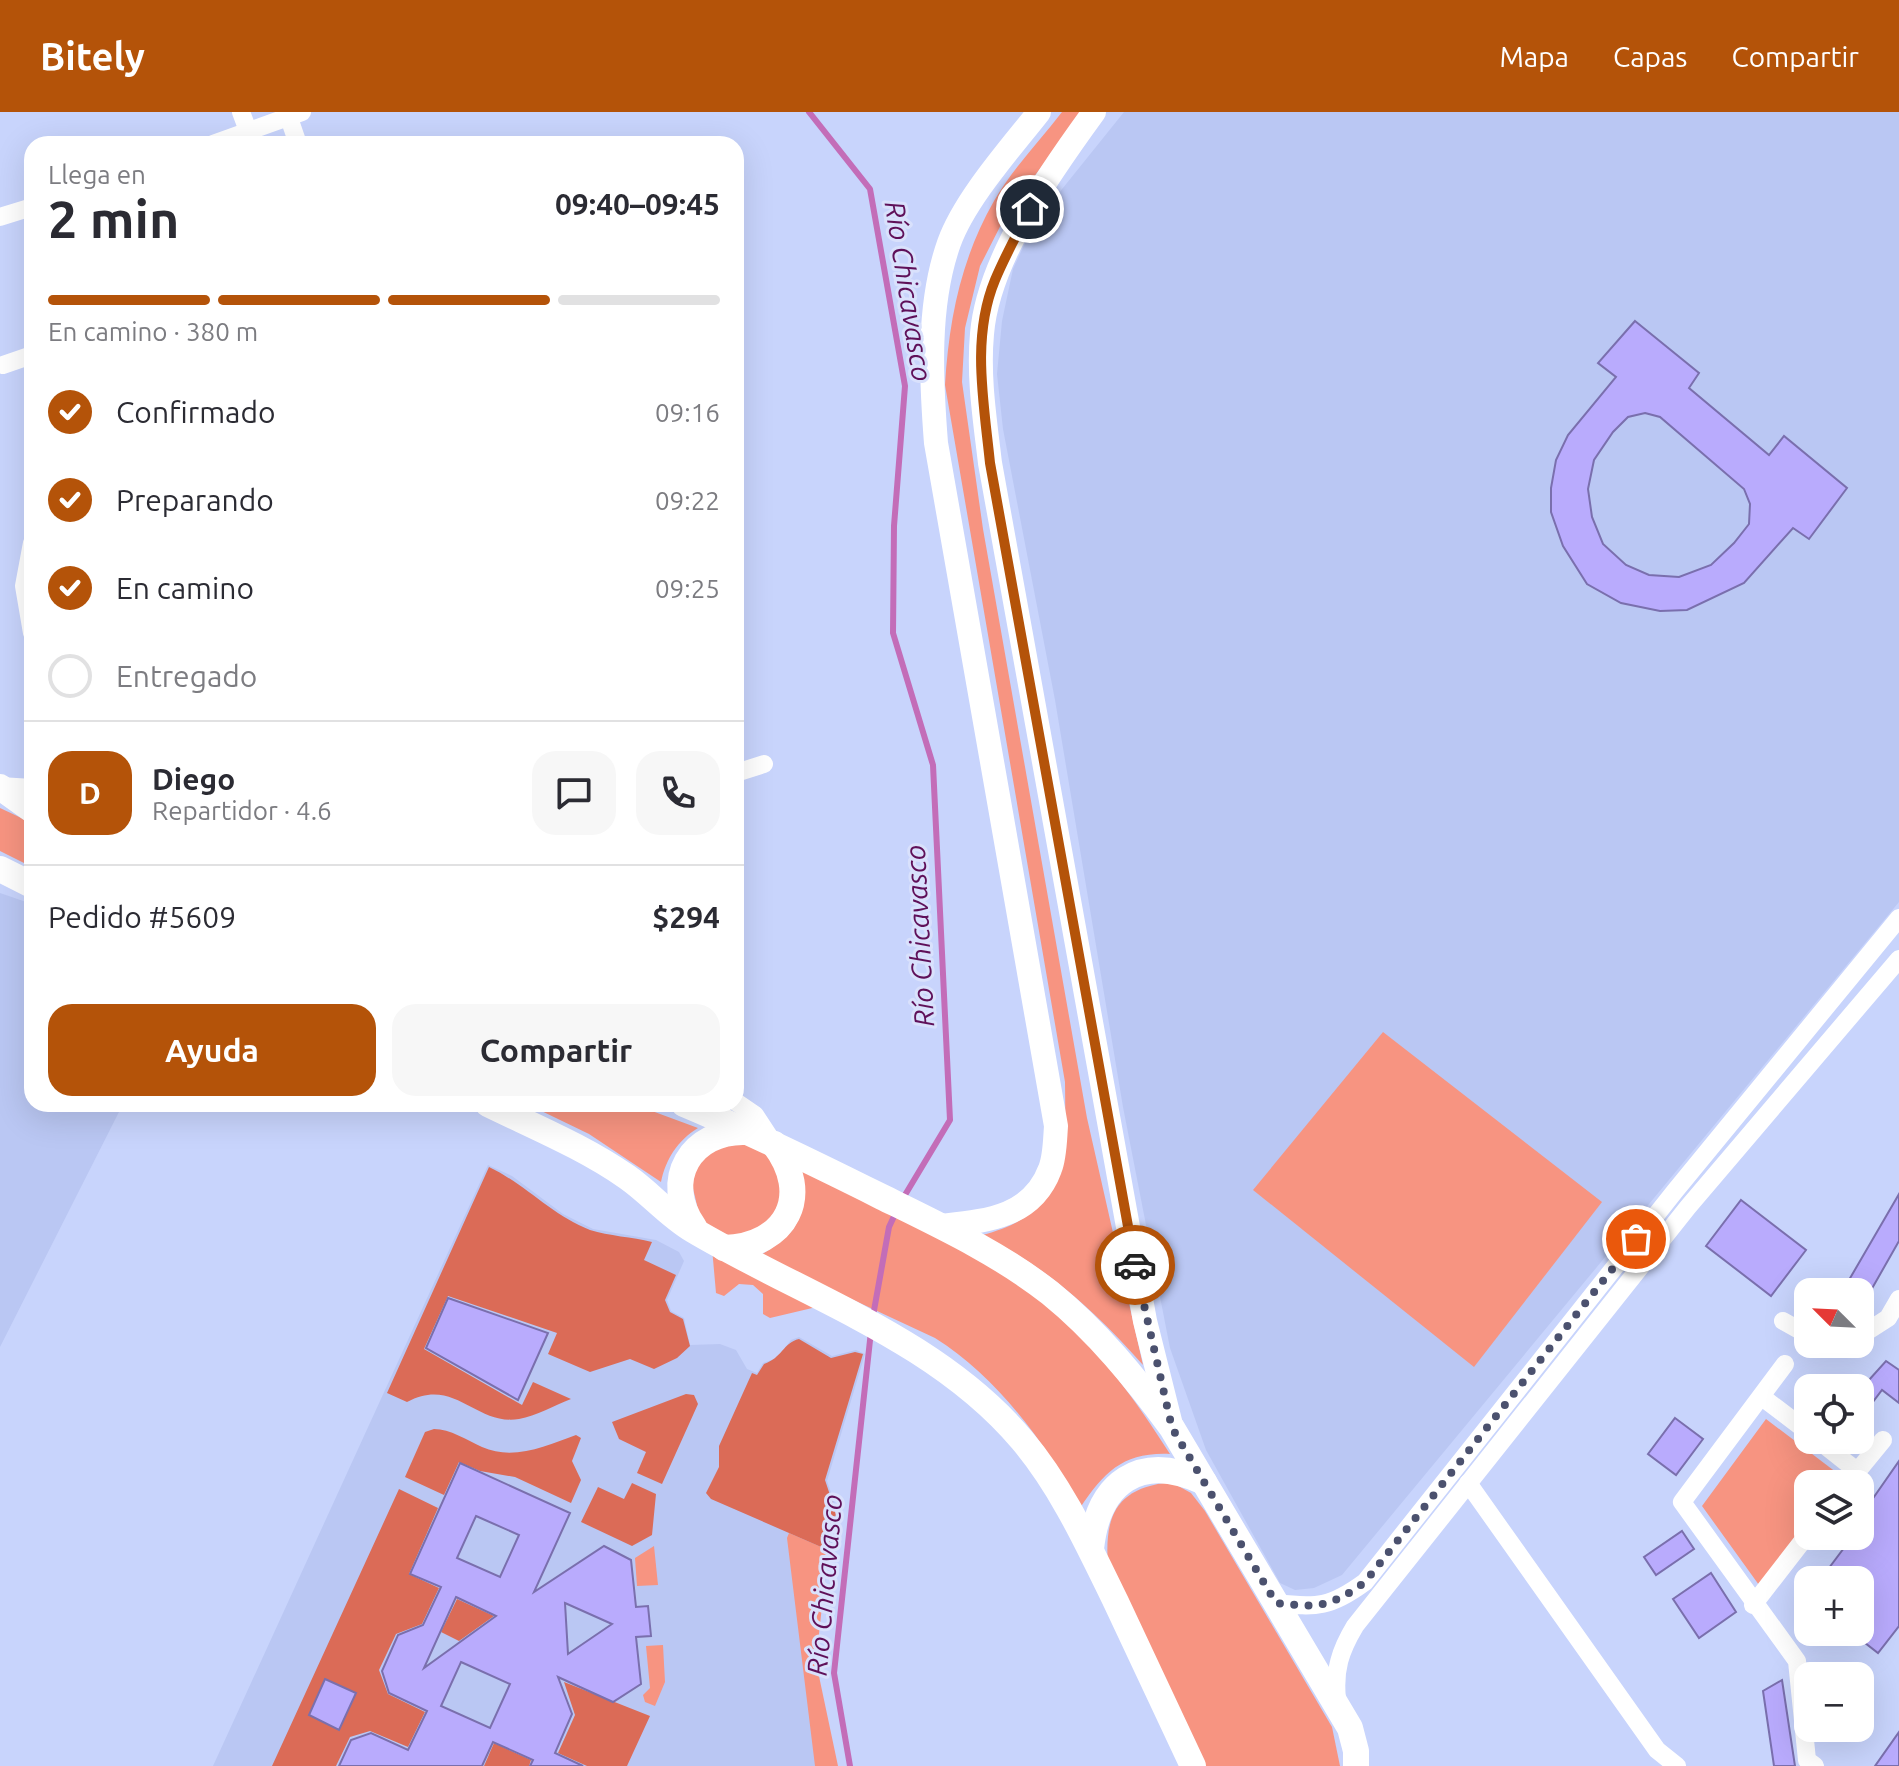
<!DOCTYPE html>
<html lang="es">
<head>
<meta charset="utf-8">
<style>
	:root { --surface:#fff; --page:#f7f7f7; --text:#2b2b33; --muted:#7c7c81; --line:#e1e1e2; --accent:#b45309 }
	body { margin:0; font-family:Ubuntu,sans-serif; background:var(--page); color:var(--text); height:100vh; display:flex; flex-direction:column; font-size:30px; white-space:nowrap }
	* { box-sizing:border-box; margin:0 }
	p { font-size:26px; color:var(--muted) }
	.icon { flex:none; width:44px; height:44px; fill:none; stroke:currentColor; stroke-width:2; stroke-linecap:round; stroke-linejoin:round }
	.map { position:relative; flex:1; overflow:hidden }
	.sheet { position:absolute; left:24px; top:24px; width:720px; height:976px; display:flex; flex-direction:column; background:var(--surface); border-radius:24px; box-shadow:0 8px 32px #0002 }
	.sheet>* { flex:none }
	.needle { width:52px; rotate:294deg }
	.tools { position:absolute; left:1794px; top:1166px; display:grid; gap:16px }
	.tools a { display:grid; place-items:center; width:80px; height:80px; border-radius:16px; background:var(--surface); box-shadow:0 8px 32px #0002; font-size:40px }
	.pin { position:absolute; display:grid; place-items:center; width:68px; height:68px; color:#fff; margin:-34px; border:4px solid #fff; border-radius:50%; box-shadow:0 2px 8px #0007 }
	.courier { position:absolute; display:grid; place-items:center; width:80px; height:80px; margin:-40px; border:6px solid #b45309; border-radius:50%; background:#fff; color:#222; box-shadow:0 2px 10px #0007 }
	.head em { font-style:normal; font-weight:700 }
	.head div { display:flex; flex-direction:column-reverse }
	.head { display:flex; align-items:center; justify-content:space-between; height:136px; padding:0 24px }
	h1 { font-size:52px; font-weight:700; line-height:60px }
	.bar { display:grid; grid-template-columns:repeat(4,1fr); gap:12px 8px; align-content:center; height:96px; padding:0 24px }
	.bar i { height:10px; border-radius:6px; background:var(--line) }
	.bar .on { background:var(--accent) }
	.bar p { grid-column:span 4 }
	.line { display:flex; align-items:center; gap:20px; padding:0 24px; border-top:2px solid var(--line) }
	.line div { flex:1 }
	.round { display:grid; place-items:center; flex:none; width:84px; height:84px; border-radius:24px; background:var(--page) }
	ol { padding:0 24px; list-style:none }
	li { display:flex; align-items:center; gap:24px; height:88px }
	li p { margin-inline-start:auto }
	li .icon { padding:8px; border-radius:50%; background:var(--accent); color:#fff; stroke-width:4 }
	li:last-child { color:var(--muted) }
	li i { width:44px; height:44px; border:4px solid var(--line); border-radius:50% }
	.cta { display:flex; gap:16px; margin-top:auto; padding:16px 24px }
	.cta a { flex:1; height:92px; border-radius:24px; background:var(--accent); color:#fff; font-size:32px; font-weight:700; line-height:92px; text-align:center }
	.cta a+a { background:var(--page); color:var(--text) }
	header { display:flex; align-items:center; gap:48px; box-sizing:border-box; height:112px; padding:0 40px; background:var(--accent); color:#fff }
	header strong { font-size:38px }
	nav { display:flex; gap:44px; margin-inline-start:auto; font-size:28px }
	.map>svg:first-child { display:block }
</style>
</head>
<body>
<header>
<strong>Bitely</strong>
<nav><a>Mapa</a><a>Capas</a><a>Compartir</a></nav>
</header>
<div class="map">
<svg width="1899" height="1654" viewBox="0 0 1899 1654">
	<rect width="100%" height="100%" fill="#c8d4fc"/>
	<g fill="#bac7f3">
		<polygon points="1124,0 1899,0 1899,790 1342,1463 1314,1476 1295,1478 1280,1471 1206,1338 1170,1236 1123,995 1055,588 1003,317 997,262 1002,209 1013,157 1034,112"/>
		<polygon points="0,781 32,792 32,992 123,992 0,1235"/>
		<polygon points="488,1053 512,1064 563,1102 593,1117 656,1128 679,1140 684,1149 667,1188 671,1199 684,1206 690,1233 720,1232 736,1238 747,1257 757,1261 763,1251 777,1246 791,1228 799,1225 832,1244 856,1238 865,1242 827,1369 838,1401 810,1548 832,1654 213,1654"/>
	</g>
	<g fill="#f79481">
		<path d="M1062,0h21l-75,99 -28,55 -15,62 -3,54 21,147 104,589 56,247c-47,-53 -96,-98 -161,-130 86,-22 84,-76 83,-153l-120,-697c4,-66 16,-126 49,-184 18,-32 46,-60 68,-89z"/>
		<polygon points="0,696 32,711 32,755 0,739"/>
		<polygon points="1383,920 1602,1090 1474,1255 1253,1078"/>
		<path d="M527,992h106l65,24c-21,13 -32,31 -37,54l-72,-48z"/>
		<path d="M740,1030c8,4 23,7 29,14 29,31 3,84 -39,80 -9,-1 -21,-10 -29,-14l-11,-46 19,-26z"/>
		<path d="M801,1056c82,42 173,78 245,137 51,41 89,94 124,149 -46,-2 -65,17 -90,54 -33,-64 -83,-131 -145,-170l-176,-82c47,-28 42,-37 42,-88z"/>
		<polygon points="712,1136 825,1193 770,1206 763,1202 763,1182 753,1173 739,1172 724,1184 716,1181"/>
		<polygon points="1766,1307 1841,1364 1835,1372 1808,1372 1808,1408 1759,1473 1702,1394"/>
		<path d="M1171,1370l20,11 14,18 127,216 8,39h-136l-96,-200c-4,-52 9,-78 63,-84z"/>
		<polygon points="789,1421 828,1438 816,1550 838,1654 815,1654 787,1426"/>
		<polygon points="654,1434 658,1473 637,1474 635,1446"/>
		<polygon points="663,1533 665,1570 655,1594 645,1590 643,1583 650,1576 646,1534"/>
	</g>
	<g fill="#db6b57">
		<path d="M489,1055c36,17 64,49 101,63 19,6 42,7 62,12l-8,18 32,15 -11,25 5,12 13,7 7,27 -13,12 -23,11 -24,-10 -40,13 -42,-18 9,-21 -109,-37 -24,53 98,56 11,-23 38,17c-16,6 -35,17 -52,20 -44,7 -64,-43 -112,-17l-20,-9z"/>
		<path d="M799,1227l32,19 24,-6 8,2 -38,126 11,33 -8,37 -117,-51 -5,-6 13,-26v-21l33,-73 5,2 7,-11c18,-6 19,-21 35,-25z"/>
		<polygon points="686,1282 694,1283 698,1292 662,1372 637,1361 646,1340 619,1327 612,1310"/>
		<path d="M434,1317c16,0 33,11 48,18 31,14 64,-1 94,-12l5,3 -9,23 9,19 -10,23 -56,-26 -35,-6 -21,-9 -15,33 -39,-18 20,-45z"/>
		<polygon points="632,1371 656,1382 652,1423 632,1434 581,1410 598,1375 624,1387"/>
		<polygon points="399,1377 438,1396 409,1462 439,1476 422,1512 396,1522 379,1558 388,1582 425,1600 408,1635 370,1619 350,1625 336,1654 272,1654"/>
		<polygon points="457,1487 494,1504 459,1529 441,1520"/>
		<polygon points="564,1570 650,1604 627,1654 587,1654 558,1641 575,1603"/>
		<polygon points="494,1631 531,1648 529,1654 484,1654"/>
	</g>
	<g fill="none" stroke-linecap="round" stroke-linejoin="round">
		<g stroke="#c36db8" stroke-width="6">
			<polyline points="809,0 870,77 905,274 894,414 893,521 933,653 950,1008 902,1088"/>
			<polyline points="873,1204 889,1115 897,1098"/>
			<polyline points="850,1654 834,1561 871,1219"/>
		</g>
	</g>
	<g fill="#b9abfd" stroke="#7a6fad" stroke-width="2" fill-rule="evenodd">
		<path d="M1635,209l64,52 -10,15 80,67 15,-19 63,52 -38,51 -16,-11 -49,55 -57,27 -27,1 -39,-8 -34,-19 -24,-38 -12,-34v-24l5,-28 12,-25 48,-58 -18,-14zM1645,301l15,4 84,72 6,15 -1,20 -15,19 -23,22 -32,12 -30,-2 -23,-10 -23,-21 -11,-27 -4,-28 6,-29 19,-28 15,-15z"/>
		<polygon points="1899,1082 1899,1129 1870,1180 1842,1180"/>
		<polygon points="1741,1088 1806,1138 1771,1184 1706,1134"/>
		<polygon points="448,1186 548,1221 518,1288 426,1236"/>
		<polygon points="1886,1249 1899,1258 1899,1291 1882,1278 1860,1307 1860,1278"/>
		<polygon points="1675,1306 1703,1327 1676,1363 1648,1342"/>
		<polygon points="1899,1349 1899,1514 1878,1541 1851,1520 1860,1520 1860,1468 1820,1468 1853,1424 1860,1424 1860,1405"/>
		<path d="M460,1351l110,50 -36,79 70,-46 27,14 5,47 12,-1 3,30 -15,1 5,47 -28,18 -55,-25 14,37 -17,39 28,13h-53l3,-6 -40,-18 -11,24h-143l12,-26 20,-7 37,17 19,-39 -38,-18 -7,-22 16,-36 25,-10 18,-38 -31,-13zM476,1404l43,19 -19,42 -43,-19zM456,1485l40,19 -72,52zM565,1491l47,21 -44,30zM461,1550l49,22 -20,44 -49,-22z"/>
		<polygon points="1682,1419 1694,1437 1656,1463 1644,1445"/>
		<polygon points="1711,1461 1736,1500 1699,1526 1673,1487"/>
		<polygon points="325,1567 356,1581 339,1618 309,1603"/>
		<polygon points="1782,1568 1795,1654 1774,1654 1763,1579"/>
		<polygon points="1899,1620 1899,1654 1875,1654"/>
	</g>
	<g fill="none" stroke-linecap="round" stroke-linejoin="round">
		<g stroke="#fff" stroke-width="18">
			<polyline points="241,0 253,32"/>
			<polyline points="287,0 298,32"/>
			<polyline points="213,32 302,0"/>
			<polyline points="0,105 32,95"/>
			<polyline points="3,253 32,243"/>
			<polyline points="32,431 24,474 32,521"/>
			<polyline points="736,661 764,652"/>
			<polyline points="0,674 32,676"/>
			<polyline points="736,990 755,1003 774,1032"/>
			<polyline points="1783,1209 1808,1223"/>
			<polyline points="1860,1224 1888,1206 1899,1187"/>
			<polyline points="1785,1252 1682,1390 1797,1549 1807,1648 1815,1654"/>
			<polyline points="1762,1285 1808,1320"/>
			<polyline points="1818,1328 1857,1359"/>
			<polyline points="1468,1371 1657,1638 1677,1654"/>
			<polyline points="1847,1372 1883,1328"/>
			<path d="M1276,1491c41,5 55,4 89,-21l310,-391 224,-273"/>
			<polyline points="1753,1493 1808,1422"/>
			<path d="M1337,1587c-3,-29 3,-48 18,-73l333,-419 211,-248"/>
		</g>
		<g stroke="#fff" stroke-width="24">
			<path d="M1094,0c-43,59 -106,147 -112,222 -4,43 3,86 8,129l155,858 26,104"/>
			<path d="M940,1114c45,-5 92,-8 110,-57 5,-12 5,-30 6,-43l-120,-683c-5,-64 -9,-138 13,-200 16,-44 61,-94 90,-131"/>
		</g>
		<g stroke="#fff" stroke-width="26">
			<polyline points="0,675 32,698"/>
			<polyline points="0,757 32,773"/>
			<path d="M488,992c47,23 96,43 139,73 23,16 42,39 66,53 111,66 244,109 329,210 40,47 67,107 94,162 26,55 51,109 77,164"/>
			<path d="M684,992c67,28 132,60 198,93 57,28 117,56 168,96 47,38 86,86 122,135l178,300 6,23v15"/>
			<path d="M694,1115c-33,-47 -3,-97 52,-95"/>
			<path d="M724,1136c63,-2 89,-53 50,-104"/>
			<path d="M1091,1437c7,-67 49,-97 113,-67"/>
		</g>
	</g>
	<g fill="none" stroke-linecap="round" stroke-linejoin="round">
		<path stroke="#4b516e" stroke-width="8" stroke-dasharray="0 14.4" d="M1135,1153l37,163 104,175c42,5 55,4 89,-21l271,-343"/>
		<path stroke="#b45309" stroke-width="10" d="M1030,97c-12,23 -25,47 -35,71 -24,58 -11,123 -5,183l145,802"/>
	</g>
	<g text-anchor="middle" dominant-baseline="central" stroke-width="6" stroke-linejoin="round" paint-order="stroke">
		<g font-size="28" font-style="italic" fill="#5f1059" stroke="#d9e1fc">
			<text transform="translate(909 179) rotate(81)">Río Chicavasco</text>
			<text transform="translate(919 824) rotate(-93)">Río Chicavasco</text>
			<text transform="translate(824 1473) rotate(-85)">Río Chicavasco</text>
		</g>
	</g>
</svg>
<div class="tools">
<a><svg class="needle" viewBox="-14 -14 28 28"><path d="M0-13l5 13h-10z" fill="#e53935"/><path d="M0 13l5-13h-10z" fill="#7c7c81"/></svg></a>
<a><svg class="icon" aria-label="locate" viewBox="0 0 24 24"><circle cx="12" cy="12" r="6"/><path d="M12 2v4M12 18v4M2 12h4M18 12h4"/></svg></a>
<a><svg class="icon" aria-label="layers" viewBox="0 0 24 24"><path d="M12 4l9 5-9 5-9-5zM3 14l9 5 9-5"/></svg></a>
<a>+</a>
<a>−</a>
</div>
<div class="pin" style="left:1636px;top:1127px;background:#ea580c"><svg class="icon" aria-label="bag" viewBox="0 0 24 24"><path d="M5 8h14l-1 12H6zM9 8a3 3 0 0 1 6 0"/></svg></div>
<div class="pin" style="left:1030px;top:97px;background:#1f2937"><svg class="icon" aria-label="home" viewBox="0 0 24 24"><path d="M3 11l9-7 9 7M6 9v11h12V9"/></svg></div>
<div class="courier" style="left:1135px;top:1153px"><svg class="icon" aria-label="car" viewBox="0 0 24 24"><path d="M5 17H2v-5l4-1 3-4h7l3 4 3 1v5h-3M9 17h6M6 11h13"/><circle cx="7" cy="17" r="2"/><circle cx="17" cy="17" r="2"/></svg></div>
<section class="sheet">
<div class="head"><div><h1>2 min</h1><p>Llega en</p></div><em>09:40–09:45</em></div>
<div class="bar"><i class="on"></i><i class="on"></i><i class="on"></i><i></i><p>En camino · 380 m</p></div>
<ol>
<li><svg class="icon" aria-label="check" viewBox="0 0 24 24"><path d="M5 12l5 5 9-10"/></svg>Confirmado<p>09:16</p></li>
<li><svg class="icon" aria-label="check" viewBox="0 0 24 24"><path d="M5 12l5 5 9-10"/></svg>Preparando<p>09:22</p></li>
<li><svg class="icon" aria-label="check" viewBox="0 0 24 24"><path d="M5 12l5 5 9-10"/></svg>En camino<p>09:25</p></li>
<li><i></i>Entregado</li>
</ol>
<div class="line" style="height:144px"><b class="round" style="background:var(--accent);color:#fff">D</b><div><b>Diego</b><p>Repartidor · 4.6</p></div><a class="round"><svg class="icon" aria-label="chat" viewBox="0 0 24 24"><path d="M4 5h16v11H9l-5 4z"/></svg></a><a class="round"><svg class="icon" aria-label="phone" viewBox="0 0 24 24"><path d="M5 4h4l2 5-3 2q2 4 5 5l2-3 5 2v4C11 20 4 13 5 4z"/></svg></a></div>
<div class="line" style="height:104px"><div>Pedido #5609</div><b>$294</b></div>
<div class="cta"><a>Ayuda</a><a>Compartir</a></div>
</section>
</div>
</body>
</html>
